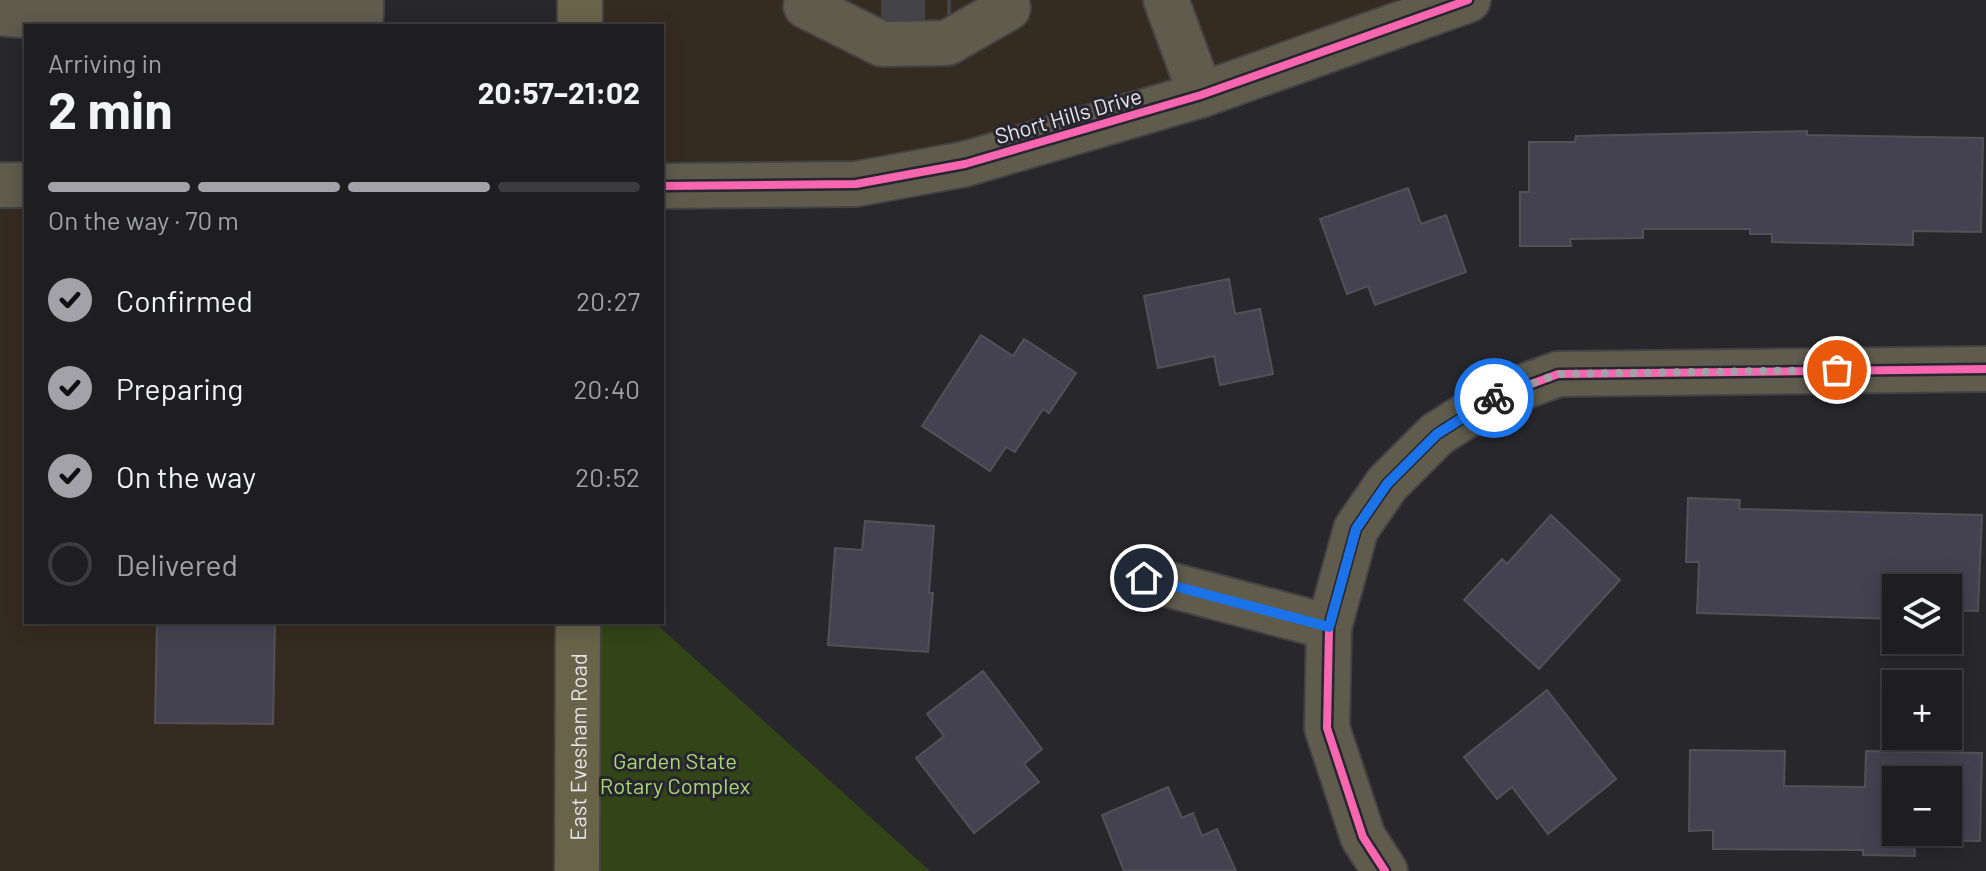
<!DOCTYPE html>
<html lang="en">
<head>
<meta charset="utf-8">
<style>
	:root { --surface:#1e1e21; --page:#2b2b2e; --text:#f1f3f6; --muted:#a1a2a5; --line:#3c3c3f; --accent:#a3a2a8 }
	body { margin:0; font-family:Barlow,sans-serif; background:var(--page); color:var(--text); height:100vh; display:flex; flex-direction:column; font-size:30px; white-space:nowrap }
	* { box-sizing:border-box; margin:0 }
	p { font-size:26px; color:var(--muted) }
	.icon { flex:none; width:44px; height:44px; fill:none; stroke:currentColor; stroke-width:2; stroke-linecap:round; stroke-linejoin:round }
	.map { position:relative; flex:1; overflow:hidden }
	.panel { position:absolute; left:24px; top:24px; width:640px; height:600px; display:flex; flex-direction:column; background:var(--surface); border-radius:0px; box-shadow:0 4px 20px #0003,0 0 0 2px var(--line) }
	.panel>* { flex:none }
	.controls { position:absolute; left:1882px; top:574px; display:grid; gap:16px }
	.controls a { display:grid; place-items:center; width:80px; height:80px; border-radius:0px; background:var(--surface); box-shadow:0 4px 20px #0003,0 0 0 2px var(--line); font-size:40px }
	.pin { position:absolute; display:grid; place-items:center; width:68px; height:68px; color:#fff; margin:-34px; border:4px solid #fff; border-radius:50%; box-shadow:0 2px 8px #0007 }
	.courier { position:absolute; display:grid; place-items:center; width:80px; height:80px; margin:-40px; border:6px solid #1a73e8; border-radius:50%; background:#fff; color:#222; box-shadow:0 2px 10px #0007 }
	.summary em { font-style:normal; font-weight:700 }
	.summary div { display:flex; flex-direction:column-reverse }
	.summary { display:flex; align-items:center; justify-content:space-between; height:136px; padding:0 24px }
	h1 { font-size:52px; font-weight:700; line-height:60px }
	.bar { display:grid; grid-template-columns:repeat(4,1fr); gap:12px 8px; align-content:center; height:96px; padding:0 24px }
	.bar i { height:10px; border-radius:6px; background:var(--line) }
	.bar .current { background:var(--accent) }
	.bar p { grid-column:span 4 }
	ol { padding:0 24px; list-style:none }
	li { display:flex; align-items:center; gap:24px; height:88px }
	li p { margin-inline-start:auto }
	li .icon { padding:8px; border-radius:50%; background:var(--accent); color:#111; stroke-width:4 }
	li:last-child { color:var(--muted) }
	li i { width:44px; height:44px; border:4px solid var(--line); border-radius:50% }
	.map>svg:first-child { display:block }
</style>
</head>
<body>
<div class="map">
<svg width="1986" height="871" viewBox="0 0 1986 871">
	<rect width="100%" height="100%" fill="#28282c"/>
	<g fill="#362b20">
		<polygon points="580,0 1468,0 965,164 662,186 662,26 580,26"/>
		<polygon points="0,185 26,185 26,622 578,622 577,871 0,871"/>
	</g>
	<polygon fill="#324517" points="578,622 654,622 930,871 577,871"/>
	<g fill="#444250" stroke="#525256" stroke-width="2" fill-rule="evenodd">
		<polygon points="1807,131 1807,135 1983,138 1981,232 1913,231 1913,245 1772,242 1772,234 1750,234 1750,229 1643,229 1643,238 1570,239 1571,246 1520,246 1520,192 1529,192 1529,142 1575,142 1576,136"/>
		<polygon points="1408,188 1421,224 1446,215 1466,272 1375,305 1368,286 1347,294 1320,219"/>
		<polygon points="1229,279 1235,314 1260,309 1273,374 1220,385 1214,356 1158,368 1144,296"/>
		<polygon points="981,335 1013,356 1024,339 1076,373 1049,413 1043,409 1015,452 1006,447 990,471 922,426"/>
		<polygon points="1688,498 1740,500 1739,509 1982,515 1978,611 1948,610 1948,588 1896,588 1896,619 1697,613 1699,562 1686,562"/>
		<polygon points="1551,515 1620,580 1539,669 1464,600 1502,559 1507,564"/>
		<polygon points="865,521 934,526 929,593 933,593 928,652 828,645 835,548 862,550"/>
		<polygon points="157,622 275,622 273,724 155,723"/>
		<polygon points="983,671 1042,749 1024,764 1039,782 974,833 916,758 944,736 927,714"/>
		<polygon points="1547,690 1616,779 1548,834 1512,787 1497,799 1464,757"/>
		<path d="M1690,750l95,1 -1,35 81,1 1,-36 116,2 -2,88 -66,-1 1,16 -52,-1v-5l-150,-1v-19l-24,1zM1896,780h52v52h-52z"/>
		<polygon points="1168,787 1182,818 1193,813 1202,836 1217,829 1236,871 1124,871 1102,815"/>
	</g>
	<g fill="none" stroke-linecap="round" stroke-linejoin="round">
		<polyline stroke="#444448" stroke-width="44" stroke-dasharray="44 22" stroke-linecap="butt" points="881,6 951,7"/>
		<defs>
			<g id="minor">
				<polyline points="1166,0 1201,95"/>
				<polyline points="806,6 882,44 947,43 1008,8"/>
				<polyline points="0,13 39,17 361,15 361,0"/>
				<polyline points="0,185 26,185"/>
				<polyline points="662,186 856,184 965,164 1201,95 1468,0"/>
				<polyline points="1144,578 1329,627"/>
				<polyline points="1385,871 1363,837 1327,728 1329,627 1356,529 1387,484 1437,434 1494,398 1558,374 1986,369"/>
			</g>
			<g id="major">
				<polyline points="580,26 580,0"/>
				<path id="s1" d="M577,871l1,-249"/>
			</g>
		</defs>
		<use href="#minor" stroke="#434346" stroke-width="48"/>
		<use href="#major" stroke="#434346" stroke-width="48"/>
		<use href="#minor" stroke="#5f5b4d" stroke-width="44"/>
		<use href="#major" stroke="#69634a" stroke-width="44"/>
		<defs>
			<g id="cycleway">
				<polyline points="662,186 856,184 965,164 1201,95 1468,0"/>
				<polyline points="1385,871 1363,837 1327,728 1329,627 1356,529 1387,484 1437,434 1494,398 1558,374 1986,369"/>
			</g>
		</defs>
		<use href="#cycleway" stroke="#27262e" stroke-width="13"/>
		<use href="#cycleway" stroke="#f766af" stroke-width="8"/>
	</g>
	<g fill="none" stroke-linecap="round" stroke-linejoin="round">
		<polyline stroke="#a3a2a8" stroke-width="8" stroke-dasharray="0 14.4" points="1494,398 1558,374 1837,370"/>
		<polyline stroke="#1a73e8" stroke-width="10" points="1144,578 1329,627 1356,529 1387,484 1437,434 1494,398"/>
	</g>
	<g text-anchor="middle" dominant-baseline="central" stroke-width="6" stroke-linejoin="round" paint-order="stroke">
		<g font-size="22" fill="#e5e4ea" stroke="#27262e">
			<text transform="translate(1068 115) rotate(-16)">Short Hills Drive</text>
			<text stroke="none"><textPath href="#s1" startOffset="124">East Evesham Road</textPath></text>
		</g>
		<g font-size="22" fill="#a9d774" stroke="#27262e">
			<text x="675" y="760">Garden State<tspan x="675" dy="25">Rotary Complex</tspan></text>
		</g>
	</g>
</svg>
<div class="controls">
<a><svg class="icon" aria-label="layers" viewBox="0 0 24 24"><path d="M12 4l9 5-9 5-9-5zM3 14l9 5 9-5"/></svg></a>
<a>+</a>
<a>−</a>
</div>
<div class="pin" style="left:1837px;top:370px;background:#ea580c"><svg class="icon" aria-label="bag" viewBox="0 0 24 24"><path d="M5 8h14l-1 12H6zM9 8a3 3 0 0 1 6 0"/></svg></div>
<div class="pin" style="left:1144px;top:578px;background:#1f2937"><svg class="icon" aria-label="home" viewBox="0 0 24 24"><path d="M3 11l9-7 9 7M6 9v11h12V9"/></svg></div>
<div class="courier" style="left:1494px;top:398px"><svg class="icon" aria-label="bike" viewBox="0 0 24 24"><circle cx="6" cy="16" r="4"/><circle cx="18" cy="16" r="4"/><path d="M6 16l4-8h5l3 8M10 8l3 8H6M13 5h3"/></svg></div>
<section class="panel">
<div class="summary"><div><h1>2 min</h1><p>Arriving in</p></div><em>20:57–21:02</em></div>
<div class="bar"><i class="current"></i><i class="current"></i><i class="current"></i><i></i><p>On the way · 70 m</p></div>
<ol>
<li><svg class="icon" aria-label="check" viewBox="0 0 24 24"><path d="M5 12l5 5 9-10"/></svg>Confirmed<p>20:27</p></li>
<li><svg class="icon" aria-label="check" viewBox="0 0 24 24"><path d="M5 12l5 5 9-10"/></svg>Preparing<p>20:40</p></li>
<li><svg class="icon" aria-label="check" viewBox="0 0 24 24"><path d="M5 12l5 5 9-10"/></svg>On the way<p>20:52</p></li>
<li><i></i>Delivered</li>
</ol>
</section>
</div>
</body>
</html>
